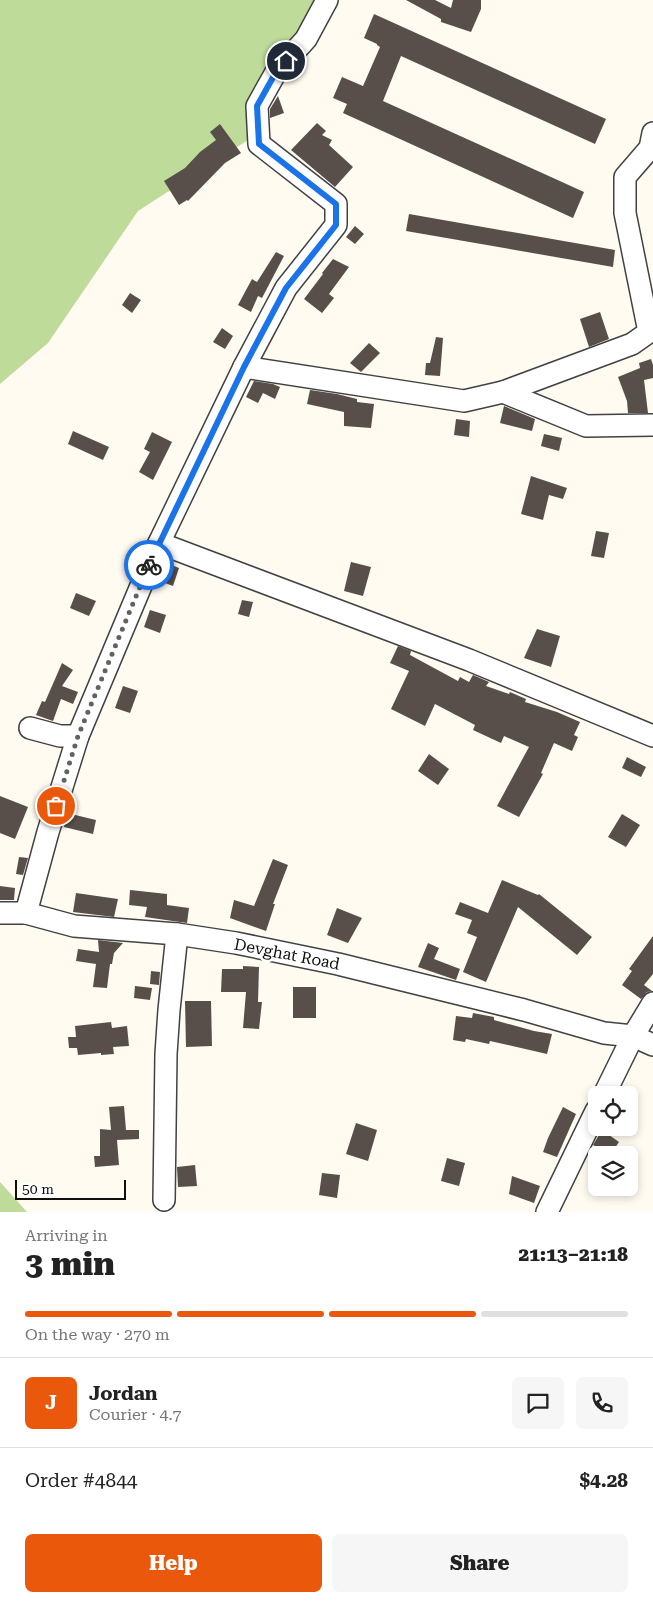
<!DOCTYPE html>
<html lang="en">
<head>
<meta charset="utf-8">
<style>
	:root { --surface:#fff; --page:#f6f6f6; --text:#222; --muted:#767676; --line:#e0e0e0; --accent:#ea580c }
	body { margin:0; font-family:"Roboto Serif",serif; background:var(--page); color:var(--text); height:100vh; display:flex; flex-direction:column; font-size:19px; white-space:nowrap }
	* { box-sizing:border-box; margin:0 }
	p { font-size:16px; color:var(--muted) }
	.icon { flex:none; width:28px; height:28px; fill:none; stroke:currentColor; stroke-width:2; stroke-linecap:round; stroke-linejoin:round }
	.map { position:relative; height:1212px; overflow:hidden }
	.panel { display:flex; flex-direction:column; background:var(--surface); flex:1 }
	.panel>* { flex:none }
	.fabs { position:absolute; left:588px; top:1086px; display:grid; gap:10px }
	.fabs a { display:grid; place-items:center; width:50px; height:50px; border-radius:8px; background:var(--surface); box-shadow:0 2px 8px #0003; font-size:25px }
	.scale { position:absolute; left:15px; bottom:12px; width:111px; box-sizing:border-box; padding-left:5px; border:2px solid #0f0f0f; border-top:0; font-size:14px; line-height:18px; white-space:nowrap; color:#0f0f0f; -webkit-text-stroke:4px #fff; paint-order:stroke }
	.pin { position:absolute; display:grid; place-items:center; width:42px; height:42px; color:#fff; margin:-21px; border:2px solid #fff; border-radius:50%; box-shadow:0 1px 5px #0007 }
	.courier { position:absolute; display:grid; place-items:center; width:50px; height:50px; margin:-25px; border:4px solid #1a73e8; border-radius:50%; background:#fff; color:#222; box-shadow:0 1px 6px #0007 }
	.head em { font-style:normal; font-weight:800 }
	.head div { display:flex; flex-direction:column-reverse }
	.head { display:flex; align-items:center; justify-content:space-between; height:85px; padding:0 25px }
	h1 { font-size:32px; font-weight:800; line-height:38px }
	.bar { display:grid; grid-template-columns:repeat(4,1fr); gap:8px 5px; align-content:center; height:60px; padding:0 25px }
	.bar i { height:6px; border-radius:4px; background:var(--line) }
	.bar .on { background:var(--accent) }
	.bar p { grid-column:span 4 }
	.line { display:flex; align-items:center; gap:12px; padding:0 25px; border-top:1px solid var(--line) }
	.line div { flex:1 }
	.round { display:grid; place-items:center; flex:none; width:52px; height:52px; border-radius:8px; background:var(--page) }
	.cta { display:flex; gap:10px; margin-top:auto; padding:10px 25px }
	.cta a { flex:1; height:58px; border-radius:8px; background:var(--accent); color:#fff; font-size:20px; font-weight:800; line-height:58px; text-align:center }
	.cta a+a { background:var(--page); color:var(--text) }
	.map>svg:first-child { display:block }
</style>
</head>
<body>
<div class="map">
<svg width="653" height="1212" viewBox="0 0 653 1212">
	<rect width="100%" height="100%" fill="#fffbf1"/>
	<g fill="#bedb99">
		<polygon points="0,0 321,0 248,140 138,211 48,343 0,384"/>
		<polygon points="0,1182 27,1212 0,1212"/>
	</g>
	<g fill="#584f4b">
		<polygon points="406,0 435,0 451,8 453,0 481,0 481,9 471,32 441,22 441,19"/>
		<polygon points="374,14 606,119 595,144 401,56 383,101 584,192 573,218 343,113 347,104 333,98 342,77 363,86 380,47 377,45 377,44 364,38"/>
		<polygon points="278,96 284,113 270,118 270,109"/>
		<polygon points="317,123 326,131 322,135 332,140 329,145 353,167 335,187 291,150"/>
		<polygon points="220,124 241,153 225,163 188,201 187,200 179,205 164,181 185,168 200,152 216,140 210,132"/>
		<polygon points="409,214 615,250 613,267 406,231"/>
		<polygon points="355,226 364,234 355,244 346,237"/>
		<polygon points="276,252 284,256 262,298 258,296 251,312 238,305 252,279 257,282"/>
		<polygon points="333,259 349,267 329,294 334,298 322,313 304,299 323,274 322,273"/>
		<polygon points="130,293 141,300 132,313 122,305"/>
		<polygon points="600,312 609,339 589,347 580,319"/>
		<polygon points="222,328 233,336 225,349 213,342"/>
		<polygon points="436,337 443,338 440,376 425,375 426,363 430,363"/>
		<polygon points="369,343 380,353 361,372 350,363"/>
		<polygon points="651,359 653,365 653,378 644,380 648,413 628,413 627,401 618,377 640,368 639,363"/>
		<polygon points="254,381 273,384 280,387 275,399 263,393 258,403 246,397"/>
		<polygon points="310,390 337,394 357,399 357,402 374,404 371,428 344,426 344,412 307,404"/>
		<polygon points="504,406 535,419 532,431 500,423"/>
		<polygon points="456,419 470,421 469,437 454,435"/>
		<polygon points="73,431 109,447 103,460 68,444"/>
		<polygon points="152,432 172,442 153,480 139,472 150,452 144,449"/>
		<polygon points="544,434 562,438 559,451 541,446"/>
		<polygon points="531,476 567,488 563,499 549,495 543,520 521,514"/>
		<polygon points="596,531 609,533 604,558 591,556"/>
		<polygon points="164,562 179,568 173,586 157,580"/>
		<polygon points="351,562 371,567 363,596 344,591"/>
		<polygon points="76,593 96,601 89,616 70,608"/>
		<polygon points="242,600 253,602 249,617 238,614"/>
		<polygon points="150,610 166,615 160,633 144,627"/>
		<polygon points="537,629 560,636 551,667 524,658"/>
		<polygon points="398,646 411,651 410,655 458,681 460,677 469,682 473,675 489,682 486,686 509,694 510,692 526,699 525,702 557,712 580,722 574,735 578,737 572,751 554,743 541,773 543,774 519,817 497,806 529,747 504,736 501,743 473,730 475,725 435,704 425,726 391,709 409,671 390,663"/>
		<polygon points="62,663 73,670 62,686 78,692 73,704 61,699 53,721 36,715 42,701 45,702"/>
		<polygon points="123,686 138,691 130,713 115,708"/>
		<polygon points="429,754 449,769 438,785 418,771"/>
		<polygon points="627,757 646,767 641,777 622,768"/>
		<polygon points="0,796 28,807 15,839 0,833"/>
		<polygon points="67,813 96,820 93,834 64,827"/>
		<polygon points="622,814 640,825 626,847 608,837"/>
		<polygon points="19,857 28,858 23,875 16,874"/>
		<polygon points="273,859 288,865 273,904 275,904 266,931 230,918 234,900 254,906"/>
		<polygon points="502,880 538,895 539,894 592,937 577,955 518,907 486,982 463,972 477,937 467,933 472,920 455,914 460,902 488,913"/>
		<polygon points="0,886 15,888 14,900 0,900"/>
		<polygon points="130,890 167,894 167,905 189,908 187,923 145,917 147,907 129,905"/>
		<polygon points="76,893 118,899 114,917 73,912"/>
		<polygon points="337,908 362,918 348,943 327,935"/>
		<polygon points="653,936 653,974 644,985 652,991 647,992 641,999 622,985 632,971 629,969"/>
		<polygon points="98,940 123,943 114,953 112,964 110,964 107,988 93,987 96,964 76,961 78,949 99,952"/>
		<polygon points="428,943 439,948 434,959 460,969 456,980 418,967"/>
		<polygon points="243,966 259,967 258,1002 262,1002 259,1029 243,1028 246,992 221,992 222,969 243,969"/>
		<polygon points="151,971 160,972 159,985 150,984"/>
		<polygon points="135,986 152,988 150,1000 134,998"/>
		<rect x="293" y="987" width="23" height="31"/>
		<polygon points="185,1001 211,1001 212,1046 186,1047"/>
		<polygon points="473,1013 494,1017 494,1020 534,1031 552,1034 547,1054 490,1041 489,1044 466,1039 465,1042 453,1040 456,1016 472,1018"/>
		<polygon points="111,1022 112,1028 127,1026 129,1046 113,1047 114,1054 101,1055 101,1053 78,1055 77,1048 69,1048 68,1037 76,1037 75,1026"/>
		<polygon points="124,1106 126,1130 139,1130 139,1139 117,1140 119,1165 95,1167 94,1156 100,1156 100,1129 111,1130 109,1107"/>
		<polygon points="563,1107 576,1114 557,1157 543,1152 548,1138"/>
		<polygon points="356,1123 377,1130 368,1161 346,1154"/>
		<polygon points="602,1130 619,1142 610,1155 593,1145"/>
		<polygon points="447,1158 465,1163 459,1186 441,1181"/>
		<polygon points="195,1165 197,1186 178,1187 177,1167"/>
		<polygon points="322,1173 340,1175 337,1198 319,1195"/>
		<polygon points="512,1176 540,1186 534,1203 509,1194"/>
	</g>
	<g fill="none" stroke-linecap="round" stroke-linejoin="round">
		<defs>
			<g id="minor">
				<polyline points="244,367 464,401 503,392 632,344 649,332 625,213 625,177 650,148 653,133"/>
				<polyline points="503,392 586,426 653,425"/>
				<polyline points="159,543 244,367 286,288 336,225 336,204 259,144 257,106 276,72 306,39 327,0"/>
				<polyline points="30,728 60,736 78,736"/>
				<polyline points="0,913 26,913 48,832 78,736 159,543 469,660 653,736"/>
				<polyline points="26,913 74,926 177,934"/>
				<polyline points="604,1095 633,1036 653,1003"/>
				<polyline points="164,1200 166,1054 169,1010 177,934 236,943 338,964 524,1010 604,1033 633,1036 653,1045"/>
				<polyline points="547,1212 596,1111"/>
			</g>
		</defs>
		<use href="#minor" stroke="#424242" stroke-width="24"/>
		<use href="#minor" stroke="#fff" stroke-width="21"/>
	</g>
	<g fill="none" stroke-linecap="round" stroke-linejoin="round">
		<polyline stroke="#63625e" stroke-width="5" stroke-dasharray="0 9" points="56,806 78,736 149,565"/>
		<polyline stroke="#1a73e8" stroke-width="6" points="149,565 244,367 286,288 336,225 336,204 259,144 257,106 276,72 286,61"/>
	</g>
	<g text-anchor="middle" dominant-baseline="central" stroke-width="5" stroke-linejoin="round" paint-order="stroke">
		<g font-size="16" fill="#0f0f0f" stroke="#fff">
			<text transform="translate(287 954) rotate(11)">Devghat Road</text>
		</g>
	</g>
</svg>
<div class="fabs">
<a><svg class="icon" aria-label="locate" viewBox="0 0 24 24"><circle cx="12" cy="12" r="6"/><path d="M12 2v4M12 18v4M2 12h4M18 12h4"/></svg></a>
<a><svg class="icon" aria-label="layers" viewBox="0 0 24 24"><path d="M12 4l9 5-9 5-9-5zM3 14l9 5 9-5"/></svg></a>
</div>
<div class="scale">50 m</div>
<div class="pin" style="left:56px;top:806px;background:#ea580c"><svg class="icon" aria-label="bag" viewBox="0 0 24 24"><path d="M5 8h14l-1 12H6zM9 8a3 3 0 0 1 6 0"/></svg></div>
<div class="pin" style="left:286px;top:61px;background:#1f2937"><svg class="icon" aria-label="home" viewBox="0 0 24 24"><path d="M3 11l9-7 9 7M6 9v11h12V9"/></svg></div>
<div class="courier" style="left:149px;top:565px"><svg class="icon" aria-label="bike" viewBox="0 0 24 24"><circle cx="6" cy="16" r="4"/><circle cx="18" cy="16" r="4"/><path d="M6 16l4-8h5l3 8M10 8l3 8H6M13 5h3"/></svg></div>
</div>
<section class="panel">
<div class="head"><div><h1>3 min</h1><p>Arriving in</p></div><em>21:13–21:18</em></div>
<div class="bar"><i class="on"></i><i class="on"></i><i class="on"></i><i></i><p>On the way · 270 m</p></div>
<div class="line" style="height:90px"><b class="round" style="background:var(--accent);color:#fff">J</b><div><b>Jordan</b><p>Courier · 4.7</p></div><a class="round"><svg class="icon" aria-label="chat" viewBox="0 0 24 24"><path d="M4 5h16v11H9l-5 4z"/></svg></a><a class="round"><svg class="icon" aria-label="phone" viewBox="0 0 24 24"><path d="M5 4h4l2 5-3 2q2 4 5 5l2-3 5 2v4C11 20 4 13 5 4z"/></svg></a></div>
<div class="line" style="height:65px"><div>Order #4844</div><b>$4.28</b></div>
<div class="cta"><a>Help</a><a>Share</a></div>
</section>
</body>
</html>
